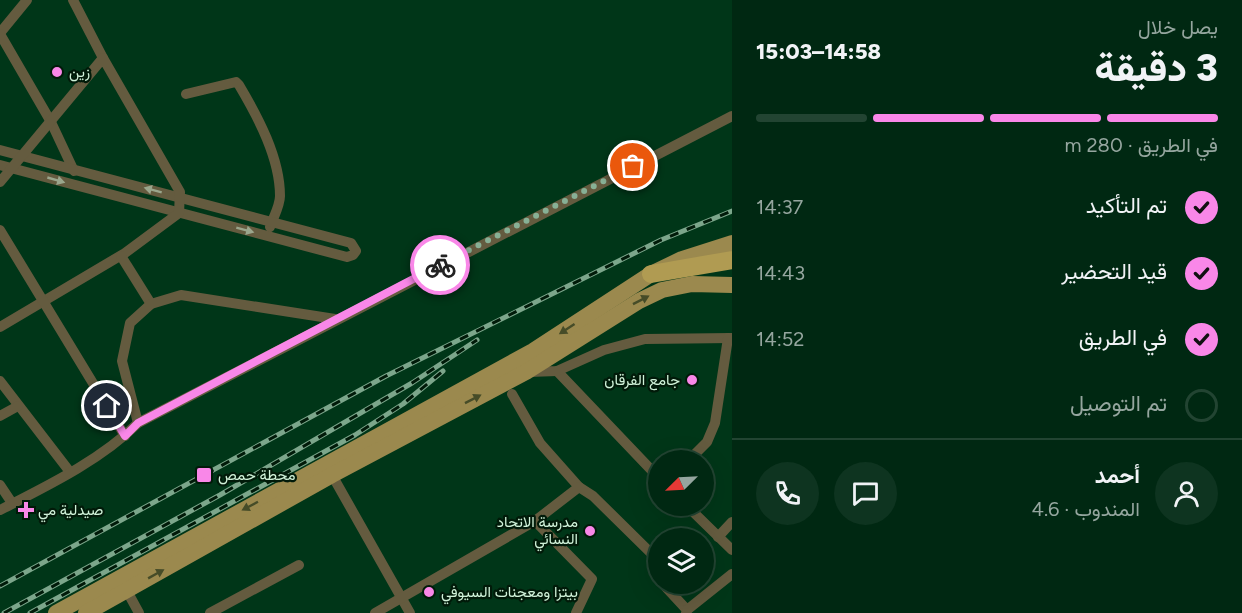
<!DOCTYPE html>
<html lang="ar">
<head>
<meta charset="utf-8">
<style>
	:root { --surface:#002812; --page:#0e3420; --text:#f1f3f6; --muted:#95a69f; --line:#224432; --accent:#f987e8 }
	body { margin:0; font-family:Figtree,Vazirmatn,sans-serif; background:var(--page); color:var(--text); direction:rtl; height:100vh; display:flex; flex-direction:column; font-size:22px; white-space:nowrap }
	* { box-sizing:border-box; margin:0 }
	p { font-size:20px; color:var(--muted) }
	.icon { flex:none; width:33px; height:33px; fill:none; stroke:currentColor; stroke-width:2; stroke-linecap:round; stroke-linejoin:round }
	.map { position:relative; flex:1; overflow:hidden; direction:ltr }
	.sheet { display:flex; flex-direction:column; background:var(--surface); width:510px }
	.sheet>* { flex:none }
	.needle { width:39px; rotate:246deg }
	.controls { position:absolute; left:648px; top:450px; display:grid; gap:12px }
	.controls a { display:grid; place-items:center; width:66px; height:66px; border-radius:50%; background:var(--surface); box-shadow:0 6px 24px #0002,0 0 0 2px var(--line); font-size:30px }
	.pin { position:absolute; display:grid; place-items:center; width:51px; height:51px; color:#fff; margin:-26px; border:3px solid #fff; border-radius:50%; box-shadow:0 2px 6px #0007 }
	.courier { position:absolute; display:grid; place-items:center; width:60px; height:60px; margin:-30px; border:4px solid #f987e8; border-radius:50%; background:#fff; color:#222; box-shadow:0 2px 8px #0007 }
	.summary em { font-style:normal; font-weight:800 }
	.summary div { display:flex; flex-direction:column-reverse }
	.summary { display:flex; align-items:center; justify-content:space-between; height:102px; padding:0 24px }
	h1 { font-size:39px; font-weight:800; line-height:45px }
	.bar { display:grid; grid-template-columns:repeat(4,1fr); gap:9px 6px; align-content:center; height:72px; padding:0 24px }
	.bar i { height:8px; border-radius:4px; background:var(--line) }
	.bar .selected { background:var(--accent) }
	.bar p { grid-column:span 4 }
	.line { display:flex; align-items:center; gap:15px; padding:0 24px; border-top:2px solid var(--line) }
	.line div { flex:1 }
	.round { display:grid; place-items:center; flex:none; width:63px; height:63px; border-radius:32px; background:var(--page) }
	ol { padding:0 24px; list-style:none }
	li { display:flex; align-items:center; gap:18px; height:66px }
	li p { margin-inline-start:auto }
	li .icon { padding:6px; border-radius:50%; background:var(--accent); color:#111; stroke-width:4 }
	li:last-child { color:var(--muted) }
	li i { width:33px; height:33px; border:3px solid var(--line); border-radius:50% }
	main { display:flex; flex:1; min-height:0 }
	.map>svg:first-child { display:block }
</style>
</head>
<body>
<main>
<section class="sheet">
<div class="summary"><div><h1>3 دقيقة</h1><p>يصل خلال</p></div><em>14:58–15:03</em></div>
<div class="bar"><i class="selected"></i><i class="selected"></i><i class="selected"></i><i></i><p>في الطريق · 280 m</p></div>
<ol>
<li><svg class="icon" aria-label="check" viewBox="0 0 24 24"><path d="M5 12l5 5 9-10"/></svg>تم التأكيد<p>14:37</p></li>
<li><svg class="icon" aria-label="check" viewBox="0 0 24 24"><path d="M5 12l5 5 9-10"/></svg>قيد التحضير<p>14:43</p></li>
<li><svg class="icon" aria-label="check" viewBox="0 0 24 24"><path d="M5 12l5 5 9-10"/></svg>في الطريق<p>14:52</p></li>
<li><i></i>تم التوصيل</li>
</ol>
<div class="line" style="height:108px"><a class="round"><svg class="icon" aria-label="person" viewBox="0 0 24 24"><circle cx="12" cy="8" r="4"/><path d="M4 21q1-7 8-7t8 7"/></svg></a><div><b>أحمد</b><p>المندوب · 4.6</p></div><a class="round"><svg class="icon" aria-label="chat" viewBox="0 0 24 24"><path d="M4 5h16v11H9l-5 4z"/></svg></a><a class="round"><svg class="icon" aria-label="phone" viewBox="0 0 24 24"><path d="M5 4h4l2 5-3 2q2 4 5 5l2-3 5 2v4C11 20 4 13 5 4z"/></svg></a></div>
</section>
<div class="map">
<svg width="732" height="613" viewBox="0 0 732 613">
	<rect width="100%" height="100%" fill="#003618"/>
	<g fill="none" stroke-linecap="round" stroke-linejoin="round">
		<g stroke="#645b3f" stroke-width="10">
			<polyline points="73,0 103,58"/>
			<polyline points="0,33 27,0"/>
			<polyline points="0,34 51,122 74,171"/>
			<path d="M186,94l50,-12 3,3c19,32 41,73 41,111 0,10 -7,22 -10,31"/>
			<polyline points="0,150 351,243 356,251 353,255 347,257 0,165"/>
			<polyline points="0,182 103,58 180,192 179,213 125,253 0,327"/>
			<polyline points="0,230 125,436"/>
			<polyline points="121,256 151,304"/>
			<polyline points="557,371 658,477"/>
			<polyline points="529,372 557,371 604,350 645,339 732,338"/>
			<polyline points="0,381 70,472"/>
			<polyline points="512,394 540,443 579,487"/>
			<polyline points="0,416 18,406"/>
			<polyline points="138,423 122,361 130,323 151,304 181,295 335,319"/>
			<polyline points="689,460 707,442 715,423 728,338"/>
			<polyline points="332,475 410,613"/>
			<polyline points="0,485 12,503"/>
			<polyline points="687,506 732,550"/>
			<path d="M0,510c47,-24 101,-50 138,-87l594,-307"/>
			<polyline points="535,521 579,487 593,496 658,560"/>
			<polyline points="718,537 732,522"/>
			<polyline points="663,584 687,610 686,613"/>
			<polyline points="127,591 139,613"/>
			<polyline points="687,610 732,574"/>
			<polyline points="210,613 299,565"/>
			<polyline points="375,613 535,521 592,579 576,613"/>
		</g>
		<g stroke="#9b894e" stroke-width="16">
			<polyline points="56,613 533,351 651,274 682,259 732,243"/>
			<polyline points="86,613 332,475 526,372 639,301 662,290 692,284 732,285"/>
		</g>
		<polyline stroke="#b09b52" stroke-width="18" points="651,274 732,260"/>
		<defs>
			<g id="rail">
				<polyline points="0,586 386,376 661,240 732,211"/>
				<polyline points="4,613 220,495 412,383 477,340"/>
				<polyline points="30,613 355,435 403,404 443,371"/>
			</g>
		</defs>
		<use href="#rail" stroke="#7ca68b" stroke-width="5"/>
		<use href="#rail" stroke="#011a09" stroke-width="3" stroke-dasharray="9" stroke-linecap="butt"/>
	</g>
	<defs><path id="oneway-solid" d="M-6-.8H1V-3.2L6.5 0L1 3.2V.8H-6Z" transform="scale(1.5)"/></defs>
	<g fill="#9aa68c">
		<use href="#oneway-solid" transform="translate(56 180) rotate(16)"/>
		<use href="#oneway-solid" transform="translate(153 190) rotate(-165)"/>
		<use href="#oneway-solid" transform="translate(245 230) rotate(15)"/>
	</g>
	<g fill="#464c28">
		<use href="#oneway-solid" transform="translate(641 300) rotate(-27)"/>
		<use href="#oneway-solid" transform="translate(567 329) rotate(147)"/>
		<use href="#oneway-solid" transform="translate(473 399) rotate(-27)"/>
		<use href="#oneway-solid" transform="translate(250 506) rotate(152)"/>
		<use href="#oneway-solid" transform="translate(156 574) rotate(-29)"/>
	</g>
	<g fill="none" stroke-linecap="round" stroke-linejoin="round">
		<polyline stroke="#87b095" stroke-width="6" stroke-dasharray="0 10.8" points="440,265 633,166"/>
		<polyline stroke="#f987e8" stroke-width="8" points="107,406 125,436 138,423 440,265"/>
	</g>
	<g fill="#f987e8" stroke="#011a09" stroke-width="2">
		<circle cx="57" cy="72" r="6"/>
		<circle cx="692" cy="380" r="6"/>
		<rect x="196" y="467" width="16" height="16" rx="3"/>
		<path d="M23 501h6v6h6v6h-6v6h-6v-6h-6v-6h6z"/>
		<circle cx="590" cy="531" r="6"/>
		<circle cx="429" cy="592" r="6"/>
	</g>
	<g text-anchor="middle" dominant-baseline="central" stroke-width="4.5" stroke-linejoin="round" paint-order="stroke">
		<g font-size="15" fill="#d0f2d9" stroke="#011a09" text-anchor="start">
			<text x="69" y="72">زين</text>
			<text x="680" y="380" text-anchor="end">جامع الفرقان</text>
			<text x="218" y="475">محطة حمص</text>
			<text x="38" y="510">صيدلية مي</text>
			<text x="578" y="522" text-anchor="end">مدرسة الاتحاد<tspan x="578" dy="17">النسائي</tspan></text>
			<text x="441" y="592">بيتزا ومعجنات السيوفي</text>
		</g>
	</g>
</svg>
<div class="controls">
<a><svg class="needle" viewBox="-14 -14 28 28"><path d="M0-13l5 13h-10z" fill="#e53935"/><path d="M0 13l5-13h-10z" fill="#95a69f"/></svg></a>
<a><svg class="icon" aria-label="layers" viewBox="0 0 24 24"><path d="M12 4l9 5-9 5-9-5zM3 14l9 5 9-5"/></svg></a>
</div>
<div class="pin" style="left:633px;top:166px;background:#ea580c"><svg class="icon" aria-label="bag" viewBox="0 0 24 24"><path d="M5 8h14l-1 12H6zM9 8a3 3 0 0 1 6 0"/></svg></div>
<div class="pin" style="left:107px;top:406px;background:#1f2937"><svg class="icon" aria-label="home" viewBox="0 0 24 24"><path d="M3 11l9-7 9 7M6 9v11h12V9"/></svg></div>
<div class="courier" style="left:440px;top:265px"><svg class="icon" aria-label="bike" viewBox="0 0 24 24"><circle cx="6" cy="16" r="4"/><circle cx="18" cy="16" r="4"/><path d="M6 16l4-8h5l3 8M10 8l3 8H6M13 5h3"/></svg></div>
</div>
</main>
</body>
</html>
